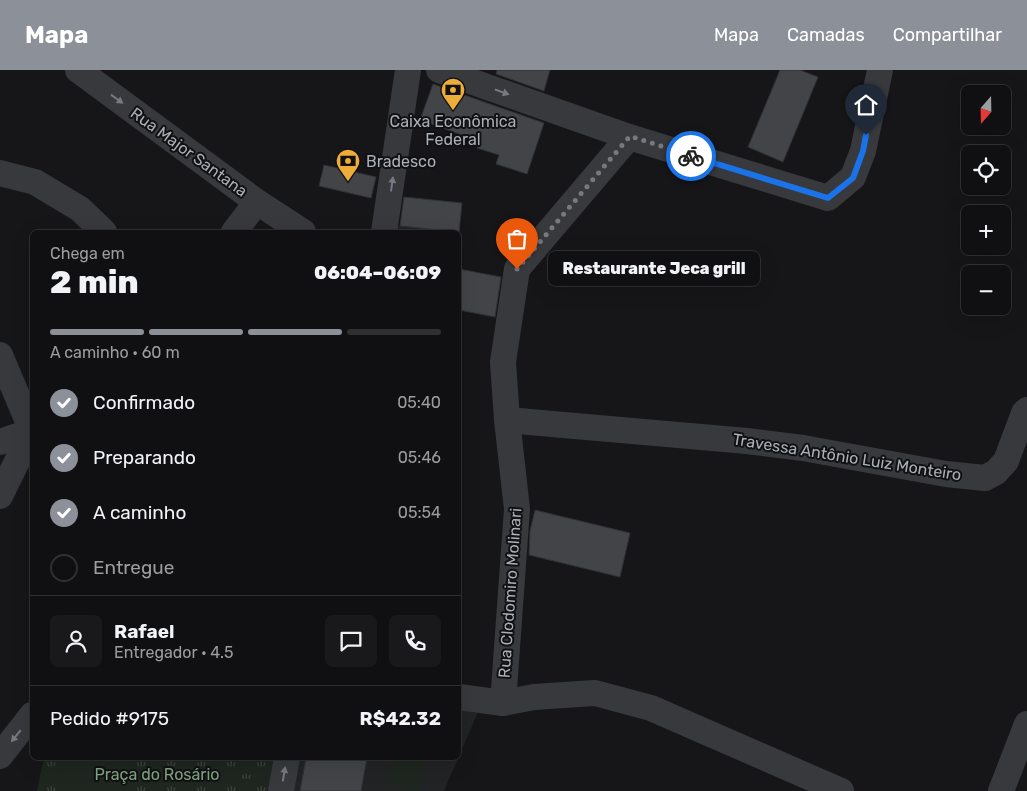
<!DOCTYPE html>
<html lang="pt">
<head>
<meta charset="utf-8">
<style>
	:root { --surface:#101012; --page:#19191b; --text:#f1f3f6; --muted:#9c9d9f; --line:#303032; --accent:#8c9099 }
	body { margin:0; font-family:Rubik,sans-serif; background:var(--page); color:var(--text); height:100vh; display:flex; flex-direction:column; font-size:19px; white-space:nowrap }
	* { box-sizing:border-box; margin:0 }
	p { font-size:16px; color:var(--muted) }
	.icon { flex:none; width:28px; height:28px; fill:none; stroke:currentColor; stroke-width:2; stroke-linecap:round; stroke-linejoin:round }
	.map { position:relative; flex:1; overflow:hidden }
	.drawer { position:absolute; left:30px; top:160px; width:431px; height:530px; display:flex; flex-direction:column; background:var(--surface); border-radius:8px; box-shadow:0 5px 20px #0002,0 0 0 1px var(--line) }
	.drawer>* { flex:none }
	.needle { width:32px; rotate:200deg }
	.controls { position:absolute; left:961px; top:15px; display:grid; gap:10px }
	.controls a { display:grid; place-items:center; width:50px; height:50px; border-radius:8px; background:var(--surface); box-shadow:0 5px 20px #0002,0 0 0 1px var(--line); font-size:25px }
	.pin { position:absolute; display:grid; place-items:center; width:42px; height:42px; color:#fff; margin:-51px -21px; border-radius:50% 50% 50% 0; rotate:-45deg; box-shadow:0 0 5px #0007 }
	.pin .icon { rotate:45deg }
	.courier { position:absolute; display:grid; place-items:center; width:50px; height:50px; margin:-25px; border:4px solid #1a73e8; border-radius:50%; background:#fff; color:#222; box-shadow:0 1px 6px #0007 }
	.bubble { position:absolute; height:35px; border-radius:8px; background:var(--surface); box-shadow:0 5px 20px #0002,0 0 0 1px var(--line); font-size:16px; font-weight:800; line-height:35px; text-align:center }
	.overview em { font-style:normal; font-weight:800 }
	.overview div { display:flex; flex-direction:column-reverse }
	.overview { display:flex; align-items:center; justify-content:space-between; height:85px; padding:0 20px }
	h1 { font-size:32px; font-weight:800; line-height:38px }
	.bar { display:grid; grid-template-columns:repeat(4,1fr); gap:8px 5px; align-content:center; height:60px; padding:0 20px }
	.bar i { height:6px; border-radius:4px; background:var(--line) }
	.bar .active { background:var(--accent) }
	.bar p { grid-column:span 4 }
	.line { display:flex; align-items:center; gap:12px; padding:0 20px; border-top:1px solid var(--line) }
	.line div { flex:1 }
	.round { display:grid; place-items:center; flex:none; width:52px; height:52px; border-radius:8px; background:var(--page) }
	ol { padding:0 20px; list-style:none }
	li { display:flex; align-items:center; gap:15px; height:55px }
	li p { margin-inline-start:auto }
	li .icon { padding:5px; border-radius:50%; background:var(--accent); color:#fff; stroke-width:4 }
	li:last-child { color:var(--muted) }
	li i { width:28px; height:28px; border:2px solid var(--line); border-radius:50% }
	header { display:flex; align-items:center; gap:30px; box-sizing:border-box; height:70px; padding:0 25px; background:var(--accent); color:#fff }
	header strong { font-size:24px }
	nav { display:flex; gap:28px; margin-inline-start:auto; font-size:18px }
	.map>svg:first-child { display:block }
</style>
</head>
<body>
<header>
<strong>Mapa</strong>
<nav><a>Mapa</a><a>Camadas</a><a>Compartilhar</a></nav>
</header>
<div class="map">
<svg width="1027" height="721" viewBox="0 0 1027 721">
	<defs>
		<pattern id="grass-tufts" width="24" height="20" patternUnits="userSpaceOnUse" patternTransform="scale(1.25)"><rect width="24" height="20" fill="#1e261f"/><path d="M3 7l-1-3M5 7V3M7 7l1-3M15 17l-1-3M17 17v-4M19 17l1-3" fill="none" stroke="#3c433d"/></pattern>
	</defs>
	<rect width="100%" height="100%" fill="#161618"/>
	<g fill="#222325">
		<polygon points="393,155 457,162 392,162"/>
		<polygon points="459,638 479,640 459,686"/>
		<polygon points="300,688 458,688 444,721 294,721"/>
	</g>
	<polygon fill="url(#grass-tufts)" points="44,688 276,688 270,721 37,721"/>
	<g fill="#1e261f">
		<polygon points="62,688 137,688 129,721 55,721"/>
		<polygon points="392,688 428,688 418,721 411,721 384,713"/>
	</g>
	<g fill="#434448" stroke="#303134">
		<polygon points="497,0 550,0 544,21 496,4"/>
		<polygon points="780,0 800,0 818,7 783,92 748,77"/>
		<polygon points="433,14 544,53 527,104 496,94 499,85 477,78 479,71 420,50"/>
		<polygon points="324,95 376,107 371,128 319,116"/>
		<polygon points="404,127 462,133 459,162 400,156"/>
		<polygon points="459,199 501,207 495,247 459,240"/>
		<polygon points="535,440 630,463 620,507 529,485 530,461"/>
		<polygon points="306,688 367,688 361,721 300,721"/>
	</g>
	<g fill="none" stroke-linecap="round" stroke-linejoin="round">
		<g stroke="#37393d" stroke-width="26">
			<polyline points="78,0 257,132 303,162"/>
			<polyline points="439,0 629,67 828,128 853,107 863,81 880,0"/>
			<polyline points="0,103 35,112 80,139 104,162"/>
			<polyline points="234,162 257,132"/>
			<polyline points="384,162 408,0"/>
			<polyline points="0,285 32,361 0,426"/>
			<polyline points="507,350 747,371 803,378 946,404 985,408 996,402 1006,391 1024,343 1027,340"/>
			<polyline points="0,372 32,361"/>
			<polyline points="459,627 503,633 534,627 595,623 651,638 841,721"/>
			<polyline points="503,633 517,439 507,350 503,292 517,199 629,67"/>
			<polyline points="0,686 32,645"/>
			<polyline points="281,721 287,688"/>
			<polyline points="1001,721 1027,654"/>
		</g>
	</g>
	<defs><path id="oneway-solid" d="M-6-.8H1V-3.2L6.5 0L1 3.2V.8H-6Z" transform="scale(1.25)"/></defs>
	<g fill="#767981">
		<use href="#oneway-solid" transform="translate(502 22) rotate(19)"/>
		<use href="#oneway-solid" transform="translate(117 29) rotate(36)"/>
		<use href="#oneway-solid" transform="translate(392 114) rotate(-82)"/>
		<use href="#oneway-solid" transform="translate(16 666) rotate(129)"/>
		<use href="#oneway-solid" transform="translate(284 704) rotate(-81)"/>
	</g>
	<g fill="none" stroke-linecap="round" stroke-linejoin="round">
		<polyline stroke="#767980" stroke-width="5" stroke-dasharray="0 9" points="517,199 630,66 691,86"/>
		<polyline stroke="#1a73e8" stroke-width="6" points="691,86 828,128 853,108 863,81 866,65"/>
	</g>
	<defs>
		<symbol id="bank-pin" viewBox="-11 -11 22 30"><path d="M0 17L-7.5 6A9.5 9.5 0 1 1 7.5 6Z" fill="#eeac38" stroke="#111113"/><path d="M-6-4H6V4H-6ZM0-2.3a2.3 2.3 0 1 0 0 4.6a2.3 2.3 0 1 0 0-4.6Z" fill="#111"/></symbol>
	</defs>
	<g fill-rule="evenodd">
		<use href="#bank-pin" x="439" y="6" width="28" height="38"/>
		<use href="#bank-pin" x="334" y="77" width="28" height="38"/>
	</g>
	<g text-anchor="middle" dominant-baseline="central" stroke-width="4" stroke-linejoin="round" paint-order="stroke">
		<g font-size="16" fill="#a9aeb8" stroke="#111113">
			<text x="453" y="51">Caixa Econômica<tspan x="453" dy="18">Federal</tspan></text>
			<text x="366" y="91" text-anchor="start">Bradesco</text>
		</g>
		<g font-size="16" fill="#a9aeb8" stroke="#111113">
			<text transform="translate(189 82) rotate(36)">Rua Major Santana</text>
			<text transform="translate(847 387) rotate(9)">Travessa Antônio Luiz Monteiro</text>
			<text transform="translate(510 523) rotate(-86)">Rua Clodomiro Molinari</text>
		</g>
		<g font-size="16" fill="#80a381" stroke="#111113">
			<text x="157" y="704">Praça do Rosário</text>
		</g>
	</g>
</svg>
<div class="controls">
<a><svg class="needle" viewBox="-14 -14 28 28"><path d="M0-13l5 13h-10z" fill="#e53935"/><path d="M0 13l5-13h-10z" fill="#9c9d9f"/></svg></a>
<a><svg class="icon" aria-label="locate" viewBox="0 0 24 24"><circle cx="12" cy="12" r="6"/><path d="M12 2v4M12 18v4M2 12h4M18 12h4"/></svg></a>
<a>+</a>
<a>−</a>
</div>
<div class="pin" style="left:517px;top:199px;background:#ea580c"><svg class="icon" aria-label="bag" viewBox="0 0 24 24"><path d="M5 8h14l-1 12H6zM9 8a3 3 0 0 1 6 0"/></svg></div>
<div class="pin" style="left:866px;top:65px;background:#1f2937"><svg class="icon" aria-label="home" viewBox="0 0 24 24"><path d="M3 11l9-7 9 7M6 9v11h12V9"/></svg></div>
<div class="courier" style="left:691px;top:86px"><svg class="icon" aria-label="bike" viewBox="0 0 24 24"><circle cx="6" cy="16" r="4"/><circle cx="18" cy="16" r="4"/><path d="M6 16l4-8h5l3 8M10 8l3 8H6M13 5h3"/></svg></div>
<div class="bubble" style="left:548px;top:181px;width:212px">Restaurante Jeca grill</div>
<section class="drawer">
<div class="overview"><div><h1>2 min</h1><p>Chega em</p></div><em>06:04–06:09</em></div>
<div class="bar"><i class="active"></i><i class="active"></i><i class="active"></i><i></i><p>A caminho · 60 m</p></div>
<ol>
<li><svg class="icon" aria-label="check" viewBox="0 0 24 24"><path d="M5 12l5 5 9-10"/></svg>Confirmado<p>05:40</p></li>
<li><svg class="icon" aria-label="check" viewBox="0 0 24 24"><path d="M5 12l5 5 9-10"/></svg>Preparando<p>05:46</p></li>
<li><svg class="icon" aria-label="check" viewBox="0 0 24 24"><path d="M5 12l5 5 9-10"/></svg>A caminho<p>05:54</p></li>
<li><i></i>Entregue</li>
</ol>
<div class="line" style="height:90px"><a class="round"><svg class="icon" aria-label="person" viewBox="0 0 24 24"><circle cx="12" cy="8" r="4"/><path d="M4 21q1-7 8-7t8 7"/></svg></a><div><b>Rafael</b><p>Entregador · 4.5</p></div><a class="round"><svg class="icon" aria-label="chat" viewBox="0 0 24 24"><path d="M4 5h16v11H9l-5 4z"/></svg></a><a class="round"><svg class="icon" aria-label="phone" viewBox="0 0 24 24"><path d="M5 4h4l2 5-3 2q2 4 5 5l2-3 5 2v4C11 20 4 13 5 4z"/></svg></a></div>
<div class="line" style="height:65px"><div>Pedido #9175</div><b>R$42.32</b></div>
</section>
</div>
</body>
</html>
